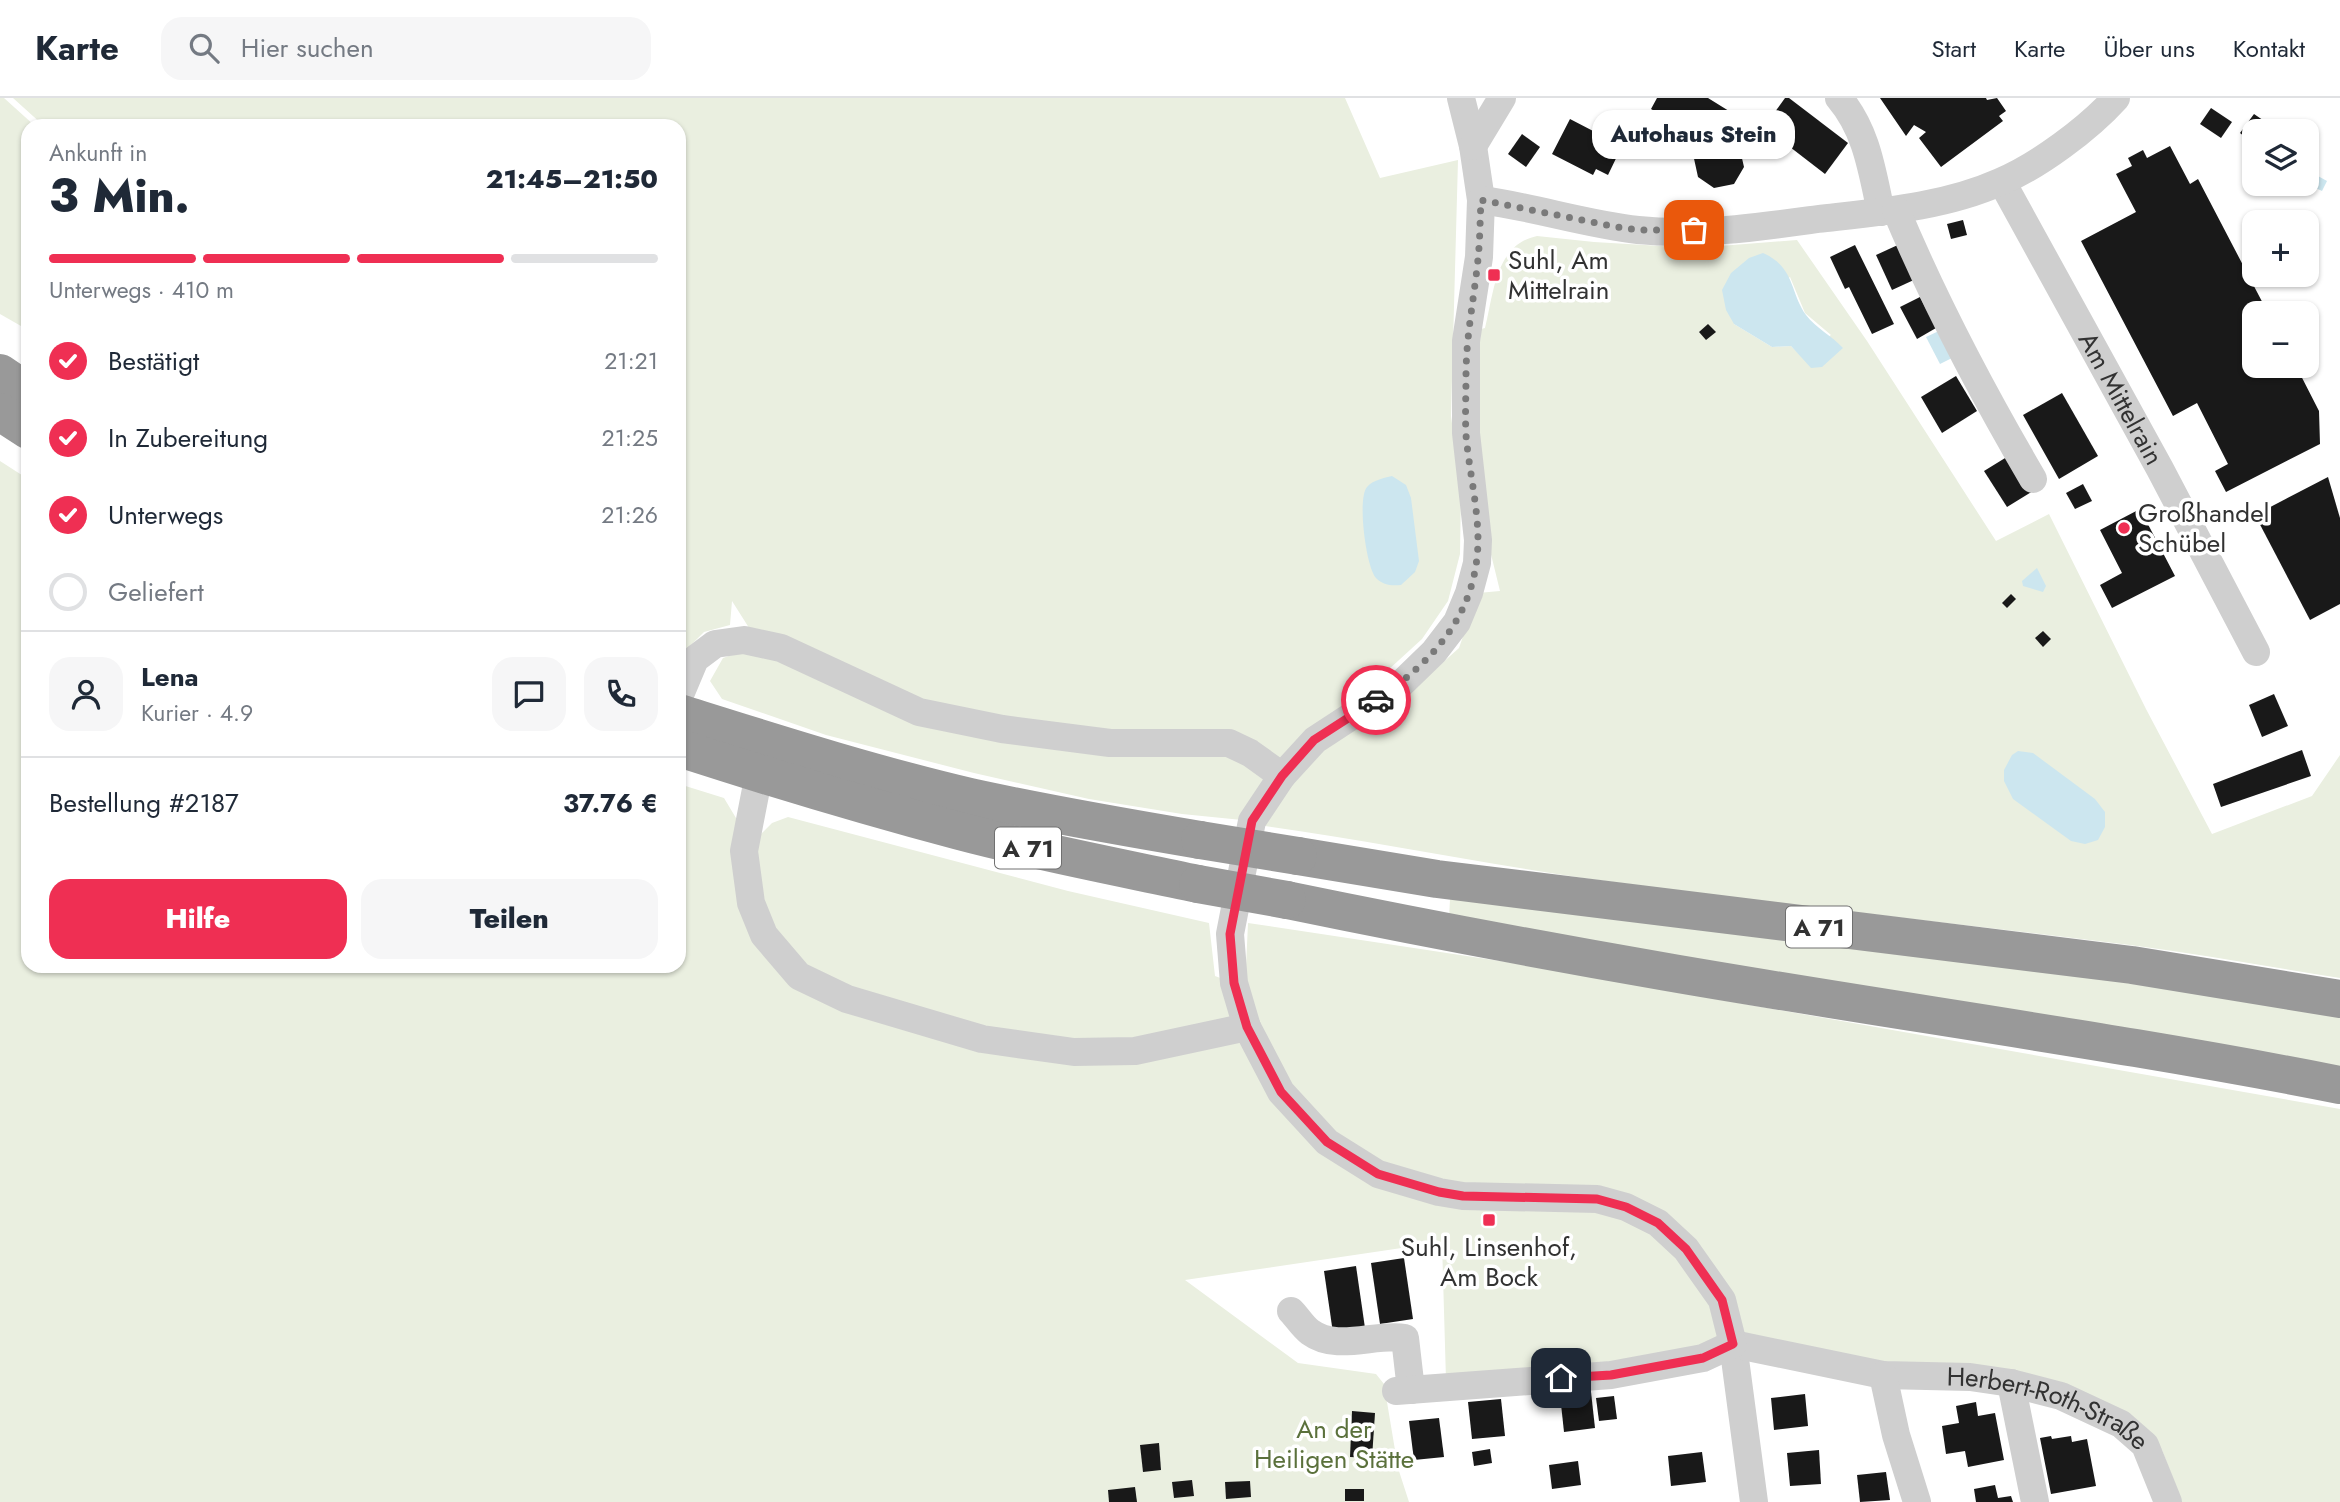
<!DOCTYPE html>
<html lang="de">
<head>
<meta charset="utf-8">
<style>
	:root { --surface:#fff; --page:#f6f6f7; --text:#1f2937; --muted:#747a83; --line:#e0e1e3; --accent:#ef2f53 }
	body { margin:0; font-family:Jost,sans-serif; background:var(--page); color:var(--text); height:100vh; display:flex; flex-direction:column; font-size:26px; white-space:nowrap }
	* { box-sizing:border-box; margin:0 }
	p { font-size:23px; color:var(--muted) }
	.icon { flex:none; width:38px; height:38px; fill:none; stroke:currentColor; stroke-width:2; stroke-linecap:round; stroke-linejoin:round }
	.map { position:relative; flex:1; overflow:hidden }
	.details { position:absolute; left:21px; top:21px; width:665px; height:854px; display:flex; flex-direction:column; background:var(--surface); border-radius:21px; box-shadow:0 2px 5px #0004 }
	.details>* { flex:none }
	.controls { position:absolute; left:2242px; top:21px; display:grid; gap:14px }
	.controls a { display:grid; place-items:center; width:77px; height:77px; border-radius:14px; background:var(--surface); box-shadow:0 2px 5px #0004; font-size:35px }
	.pin { position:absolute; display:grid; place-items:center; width:60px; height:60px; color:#fff; margin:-30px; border-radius:14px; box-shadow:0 4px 10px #0006 }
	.courier { position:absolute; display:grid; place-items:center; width:70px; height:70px; margin:-35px; border:5px solid #ef2f53; border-radius:50%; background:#fff; color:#222; box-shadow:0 2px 9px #0007 }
	.bubble { position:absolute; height:49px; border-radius:21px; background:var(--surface); box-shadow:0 2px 5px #0004; font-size:23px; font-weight:800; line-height:49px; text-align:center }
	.headline em { font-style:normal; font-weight:800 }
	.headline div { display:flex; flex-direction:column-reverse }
	.headline { display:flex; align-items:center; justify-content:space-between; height:119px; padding:0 28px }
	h1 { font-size:46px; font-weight:800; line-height:52px }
	.bar { display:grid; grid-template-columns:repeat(4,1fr); gap:10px 7px; align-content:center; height:84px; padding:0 28px }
	.bar i { height:9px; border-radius:5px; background:var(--line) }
	.bar .selected { background:var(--accent) }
	.bar p { grid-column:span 4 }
	.line { display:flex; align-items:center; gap:18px; padding:0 28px; border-top:2px solid var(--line) }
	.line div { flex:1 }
	.round { display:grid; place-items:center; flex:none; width:74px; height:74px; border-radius:21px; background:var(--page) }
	ol { padding:0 28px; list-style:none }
	li { display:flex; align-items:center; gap:21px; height:77px }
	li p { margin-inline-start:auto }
	li .icon { padding:7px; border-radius:50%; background:var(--accent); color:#fff; stroke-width:4 }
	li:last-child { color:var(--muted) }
	li i { width:38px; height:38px; border:4px solid var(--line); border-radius:50% }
	.action { display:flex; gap:14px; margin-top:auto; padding:14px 28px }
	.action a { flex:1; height:80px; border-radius:21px; background:var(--accent); color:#fff; font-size:28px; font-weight:800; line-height:80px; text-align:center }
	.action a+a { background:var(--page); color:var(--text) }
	header { display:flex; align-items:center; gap:42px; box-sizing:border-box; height:98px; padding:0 35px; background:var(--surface); border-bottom:2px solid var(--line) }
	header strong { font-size:33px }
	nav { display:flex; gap:38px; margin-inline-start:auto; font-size:24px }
	.search { width:490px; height:63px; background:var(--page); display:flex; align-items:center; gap:18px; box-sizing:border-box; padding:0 24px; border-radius:21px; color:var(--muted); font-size:26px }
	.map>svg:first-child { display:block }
</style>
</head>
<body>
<header>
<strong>Karte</strong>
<div class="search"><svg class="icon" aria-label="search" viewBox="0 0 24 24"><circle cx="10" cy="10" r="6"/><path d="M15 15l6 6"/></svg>Hier suchen</div>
<nav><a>Start</a><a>Karte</a><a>Über uns</a><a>Kontakt</a></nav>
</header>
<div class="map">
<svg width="2340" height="1404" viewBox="0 0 2340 1404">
	<rect width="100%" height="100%" fill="#fff"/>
	<g fill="#eaefe0" fill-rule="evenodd">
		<polygon points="0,0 4,0 35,28 28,28 28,232 0,216"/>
		<polygon points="13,0 1345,0 1380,80 1458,62 1451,318 1461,392 1460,456 1448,503 1422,541 1387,573 1343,607 1281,661 1137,635 1036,628 919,601 751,533 732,503 730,527 704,534 679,559 679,28 44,28"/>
		<path d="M1537,138l57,6 101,6 102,-8 70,101 129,200 53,-27 97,195 66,125 100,-38 28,-41v223c-70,-11 -140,-24 -210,-33 -183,-23 -365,-42 -547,-67 -107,-16 -212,-37 -318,-52l41,-64 104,-70 49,-44 19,-55 22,-2 -12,-49 -12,-152 5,-61 4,-1c9,-35 10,-83 52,-92zM1790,179l15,36 26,22 -31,20 -9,-9 -19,1 -38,-23z"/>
		<polygon points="0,363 28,381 28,868 679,868 679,686 724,700 736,720 745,752 772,725 788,719 1068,793 1209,825 1215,878 1234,885 1246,869 1248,825 1513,865 2340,1011 2340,1404 2182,1404 2162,1352 2136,1323 1733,1246 1609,1268 1446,1282 1442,1144 1185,1182 1298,1265 1376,1276 1384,1286 1398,1370 1409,1404 0,1404"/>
		<polygon points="746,552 919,614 1229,645 1282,678 1252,723 1182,716 1089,701 974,675 826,637 722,601 710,583 723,560"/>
		<polygon points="1450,801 2130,885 2340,917 2340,975 1449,821"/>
	</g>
	<g fill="#cce6ef">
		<polygon points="2307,72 2327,83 2322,93 2307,86"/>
		<path d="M1763,155c32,14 27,40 43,62 10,13 26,21 37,33l-21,19 -11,1 -20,-22 -19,1 -38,-23 -8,-14 -4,-20 9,-17 18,-15z"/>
		<polygon points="1941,232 1954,259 1940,266 1926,239"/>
		<path d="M1392,378l14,9 5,13 8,63 -4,11 -14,13c-10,1 -18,0 -25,-7 -10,-11 -19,-80 -9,-91 6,-7 17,-9 25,-11z"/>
		<polygon points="2037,470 2046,488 2043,494 2023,488 2022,483"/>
		<polygon points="2018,653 2033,655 2095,701 2105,714 2105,729 2098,742 2085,746 2071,743 2013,701 2004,683 2004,672 2012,657"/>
	</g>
	<g fill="#191919">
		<polygon points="1657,0 1708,0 1737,18 1725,37 1738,43 1744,69 1734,86 1714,90 1698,79 1693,56 1701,41 1651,11"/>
		<polygon points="1785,0 1789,0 1848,45 1825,76 1764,29"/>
		<polygon points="1880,0 1986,0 1987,2 1997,0 2006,13 1999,18 2003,23 1941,69 1919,40 1926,34 1914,27 1906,38"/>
		<polygon points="2211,10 2232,24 2221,40 2200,26"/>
		<polygon points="2254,16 2279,33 2254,33 2254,46 2240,35"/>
		<polygon points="1570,21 1622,48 1608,77 1596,71 1593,77 1552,56"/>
		<polygon points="1522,36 1540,49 1526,69 1508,56"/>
		<polygon points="2170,48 2190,86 2198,81 2268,215 2254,215 2254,268 2296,268 2319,313 2320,346 2226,394 2215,373 2228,366 2197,305 2173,318 2081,143 2136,114 2116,76 2132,68 2128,60 2143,52 2147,60"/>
		<polygon points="2254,48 2254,63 2247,58"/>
		<polygon points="2279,86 2298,86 2294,93"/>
		<polygon points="1963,122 1967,137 1951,141 1947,126"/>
		<polygon points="1900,146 1916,181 1892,192 1876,157"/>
		<polygon points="1855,147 1894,226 1872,236 1849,189 1845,191 1830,159"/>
		<polygon points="1920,199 1936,230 1917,241 1900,209"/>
		<polygon points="1708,226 1716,234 1706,242 1699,234"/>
		<polygon points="1956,278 1977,313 1942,335 1921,299"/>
		<polygon points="2062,295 2098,358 2059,381 2023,317"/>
		<polygon points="2010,357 2033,393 2007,409 1984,373"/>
		<polygon points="2328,379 2340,420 2340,506 2310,522 2255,417"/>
		<polygon points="2083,386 2092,403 2075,411 2066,395"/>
		<polygon points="2140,411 2175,478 2112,510 2100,487 2122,475 2100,432"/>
		<polygon points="2011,496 2016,501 2007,510 2002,505"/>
		<polygon points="2043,533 2051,541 2043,549 2035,540"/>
		<polygon points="2274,596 2288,628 2262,639 2249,607"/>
		<polygon points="2302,652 2311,678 2221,709 2213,686"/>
		<polygon points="1404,1160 1413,1221 1380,1226 1371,1165"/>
		<polygon points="1356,1168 1365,1230 1333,1235 1324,1173"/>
		<polygon points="1591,1294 1595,1330 1564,1334 1560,1297"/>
		<polygon points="1805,1296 1808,1328 1774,1332 1771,1300"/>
		<polygon points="1614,1298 1617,1321 1599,1323 1596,1300"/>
		<polygon points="1501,1301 1505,1338 1472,1341 1468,1304"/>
		<polygon points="1976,1304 1978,1318 1995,1315 2004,1362 1968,1369 1965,1353 1946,1356 1942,1328 1959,1325 1956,1308"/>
		<polygon points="1352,1313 1375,1315 1372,1360 1350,1359"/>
		<polygon points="1439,1320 1444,1359 1414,1362 1409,1323"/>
		<polygon points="2051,1338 2052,1341 2071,1338 2072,1344 2087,1341 2096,1388 2051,1396 2040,1340"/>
		<polygon points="1159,1345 1161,1372 1143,1374 1140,1347"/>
		<polygon points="1490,1351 1492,1365 1474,1368 1472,1354"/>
		<polygon points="1819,1352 1821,1386 1790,1388 1787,1355"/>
		<polygon points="1702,1354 1706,1384 1671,1388 1668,1358"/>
		<polygon points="1578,1363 1581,1387 1552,1391 1549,1367"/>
		<polygon points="1886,1374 1890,1402 1860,1404 1857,1377"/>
		<polygon points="1192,1382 1194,1398 1174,1400 1172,1384"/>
		<polygon points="1250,1383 1251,1399 1226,1401 1225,1384"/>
		<polygon points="1995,1387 1998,1400 2011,1398 2013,1404 1976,1404 1974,1391"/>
		<polygon points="1135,1389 1137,1404 1109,1404 1108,1392"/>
		<rect x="1345" y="1391" width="19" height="12"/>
	</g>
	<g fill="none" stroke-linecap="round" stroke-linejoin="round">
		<g stroke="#cfcfcf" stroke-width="28">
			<polyline points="1461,0 1473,48 1481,102 1479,159 1466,243 1466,335 1478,442 1477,465 1469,495 1457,524 1434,554 1402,585 1315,642 1282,678 1252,723 1230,836 1234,885 1247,929 1281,994 1327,1044 1378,1076 1439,1094 1463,1098 1597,1101 1626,1109 1658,1125 1686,1151 1722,1202 1733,1246 1754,1404"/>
			<path d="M1839,0c28,33 33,73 42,114"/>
			<polyline points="1473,48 1502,0"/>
			<path id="s1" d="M2002,84l158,287 96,183"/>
			<path d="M1481,102c53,7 104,24 157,30 60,6 121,-3 180,-11 61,-7 126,-12 182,-37 38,-16 88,-53 116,-84"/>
			<path d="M1896,112c39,93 86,182 137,269"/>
			<polyline points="679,599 695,561 715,546 744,542 781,550 919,614 1002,631 1110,645 1229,645 1250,655 1282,678"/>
			<polyline points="759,676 744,753 751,805 764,837 799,878 847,901 982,941 1074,954 1135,953 1247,929"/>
			<path d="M1291,1213c6,6 12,16 19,21 27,20 65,1 95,6l6,52"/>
			<path id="s2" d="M1733,1246l150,31 87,2 41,6 50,13 60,28 24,21 23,57"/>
			<polyline points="1883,1277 1896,1337 1917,1404"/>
			<polyline points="2011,1285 2035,1404"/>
			<polyline points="1396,1293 1611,1277 1703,1260 1733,1246"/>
		</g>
		<g stroke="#999" stroke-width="38">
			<polyline points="0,275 28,294"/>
			<polyline points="0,314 28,332"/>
			<path d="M679,615c96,30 193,61 291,84 77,17 153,30 230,43"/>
			<path d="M679,650c93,30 186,58 280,83 79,21 159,36 239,53"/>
			<polyline points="1298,758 1437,781 2132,867 2340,901"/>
			<path d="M1287,802c126,26 253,50 380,72 224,39 450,69 673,113"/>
		</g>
		<g stroke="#999" stroke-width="38">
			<polyline points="1200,742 1298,758"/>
			<polyline points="1198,786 1287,802"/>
		</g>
	</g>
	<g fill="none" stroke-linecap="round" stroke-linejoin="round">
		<path stroke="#7a7a7a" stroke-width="7" stroke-dasharray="0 12.6" d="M1376,602c57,-38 101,-86 102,-159 0,-35 -9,-71 -12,-106 -1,-20 0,-40 0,-59 0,-40 8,-77 12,-117 2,-19 2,-39 3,-59l136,27 23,3h54"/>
		<polyline stroke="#ef2f53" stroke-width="9" points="1376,602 1314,642 1282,678 1252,723 1230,836 1234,885 1247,929 1281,994 1327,1044 1378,1076 1439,1094 1463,1098 1597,1101 1626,1109 1658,1125 1686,1151 1722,1202 1733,1246 1703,1260 1611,1277 1561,1280"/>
	</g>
	<g fill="#ef2f53" stroke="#fff" stroke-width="2.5">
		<rect x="1487" y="170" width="14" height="14" rx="3.5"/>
		<circle cx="2124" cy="430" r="7"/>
		<rect x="1482" y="1115" width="14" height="14" rx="3.5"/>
	</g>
	<g text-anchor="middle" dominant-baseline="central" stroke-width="7" stroke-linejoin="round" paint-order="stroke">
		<g fill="#fff" stroke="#707070" stroke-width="2">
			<rect x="995" y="729.5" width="66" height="41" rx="5"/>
			<rect x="1786" y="808.5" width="66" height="41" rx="5"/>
		</g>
		<g font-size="24" font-weight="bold" fill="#323232">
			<text x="1028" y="750">A 71</text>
			<text x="1819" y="829">A 71</text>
		</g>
		<g font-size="26" fill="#323232" stroke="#fff" text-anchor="start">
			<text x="1508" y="162">Suhl, Am<tspan x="1508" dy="30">Mittelrain</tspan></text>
			<text x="2138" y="415">Großhandel<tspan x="2138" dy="30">Schübel</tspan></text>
			<text x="1489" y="1149" text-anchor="middle">Suhl, Linsenhof,<tspan x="1489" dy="30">Am Bock</tspan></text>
		</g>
		<g font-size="26" fill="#323232" stroke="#fff">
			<text stroke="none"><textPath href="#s1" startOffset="247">Am Mittelrain</textPath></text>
			<text stroke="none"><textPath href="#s2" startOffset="324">Herbert-Roth-Straße</textPath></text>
		</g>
		<g font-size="26" fill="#5b713c" stroke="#fff">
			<text x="1334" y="1331">An der<tspan x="1334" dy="30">Heiligen Stätte</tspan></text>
		</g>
	</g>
</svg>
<div class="controls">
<a><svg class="icon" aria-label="layers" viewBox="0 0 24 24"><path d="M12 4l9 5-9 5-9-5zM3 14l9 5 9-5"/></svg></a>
<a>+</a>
<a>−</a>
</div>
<div class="pin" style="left:1694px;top:132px;background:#ea580c"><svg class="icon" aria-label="bag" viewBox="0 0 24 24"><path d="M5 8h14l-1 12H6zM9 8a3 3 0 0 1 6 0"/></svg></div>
<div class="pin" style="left:1561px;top:1280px;background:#1f2937"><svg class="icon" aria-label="home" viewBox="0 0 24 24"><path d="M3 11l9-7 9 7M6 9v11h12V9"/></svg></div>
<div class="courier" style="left:1376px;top:602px"><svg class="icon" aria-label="car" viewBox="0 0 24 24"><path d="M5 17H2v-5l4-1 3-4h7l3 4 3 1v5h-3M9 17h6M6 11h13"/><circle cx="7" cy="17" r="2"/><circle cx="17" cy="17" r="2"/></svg></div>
<div class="bubble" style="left:1592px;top:12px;width:203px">Autohaus Stein</div>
<section class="details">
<div class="headline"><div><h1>3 Min.</h1><p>Ankunft in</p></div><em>21:45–21:50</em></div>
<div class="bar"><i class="selected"></i><i class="selected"></i><i class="selected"></i><i></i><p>Unterwegs · 410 m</p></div>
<ol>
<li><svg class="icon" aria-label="check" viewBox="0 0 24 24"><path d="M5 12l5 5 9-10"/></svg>Bestätigt<p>21:21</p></li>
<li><svg class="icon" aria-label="check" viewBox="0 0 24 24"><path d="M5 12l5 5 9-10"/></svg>In Zubereitung<p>21:25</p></li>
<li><svg class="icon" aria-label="check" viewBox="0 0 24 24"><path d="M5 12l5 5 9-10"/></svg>Unterwegs<p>21:26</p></li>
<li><i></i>Geliefert</li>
</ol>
<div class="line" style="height:126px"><a class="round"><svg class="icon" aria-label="person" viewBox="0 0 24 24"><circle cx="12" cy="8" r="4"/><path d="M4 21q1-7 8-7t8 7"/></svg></a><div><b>Lena</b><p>Kurier · 4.9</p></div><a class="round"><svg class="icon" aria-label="chat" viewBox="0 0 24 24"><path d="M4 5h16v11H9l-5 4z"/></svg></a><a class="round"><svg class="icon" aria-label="phone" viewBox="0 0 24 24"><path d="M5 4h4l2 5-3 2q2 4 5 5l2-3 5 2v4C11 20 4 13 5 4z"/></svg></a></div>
<div class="line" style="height:91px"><div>Bestellung #2187</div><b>37.76 €</b></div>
<div class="action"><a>Hilfe</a><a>Teilen</a></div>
</section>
</div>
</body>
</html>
